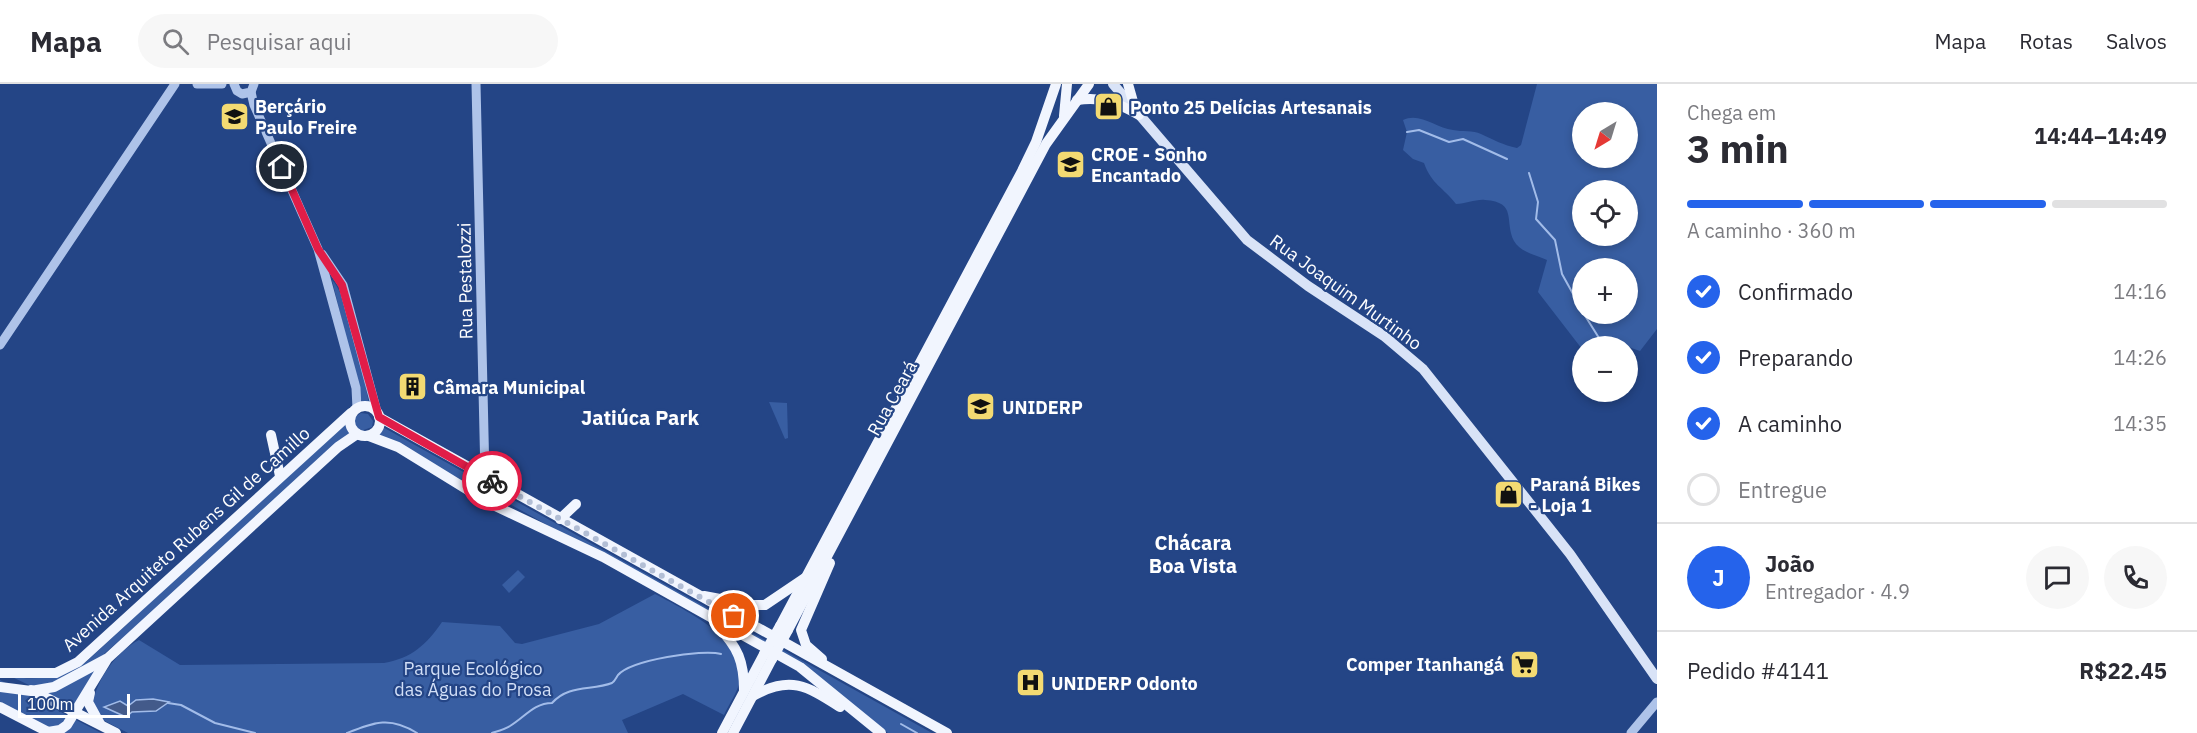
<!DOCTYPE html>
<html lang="pt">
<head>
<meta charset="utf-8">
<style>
	:root { --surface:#fff; --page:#f7f7f7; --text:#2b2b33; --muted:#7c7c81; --line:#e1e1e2; --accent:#2563eb }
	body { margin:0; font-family:"IBM Plex Sans",sans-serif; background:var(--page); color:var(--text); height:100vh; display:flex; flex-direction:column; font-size:22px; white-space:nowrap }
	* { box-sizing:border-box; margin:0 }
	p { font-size:20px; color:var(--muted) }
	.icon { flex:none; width:33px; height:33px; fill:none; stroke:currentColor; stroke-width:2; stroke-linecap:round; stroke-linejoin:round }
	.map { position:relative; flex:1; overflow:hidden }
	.panel { display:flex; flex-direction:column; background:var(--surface); width:540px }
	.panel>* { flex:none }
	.needle { width:39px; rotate:218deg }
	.buttons { position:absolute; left:1572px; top:18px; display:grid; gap:12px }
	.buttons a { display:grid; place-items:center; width:66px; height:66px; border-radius:50%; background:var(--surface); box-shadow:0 3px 9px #0003; font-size:30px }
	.scale { position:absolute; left:18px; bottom:15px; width:112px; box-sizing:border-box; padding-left:6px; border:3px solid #fff; border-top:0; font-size:16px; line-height:21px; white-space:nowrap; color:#fff; -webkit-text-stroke:4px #244586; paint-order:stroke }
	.pin { position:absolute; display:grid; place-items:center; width:51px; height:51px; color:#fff; margin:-26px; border:3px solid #fff; border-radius:50%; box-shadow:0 2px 6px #0007 }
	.courier { position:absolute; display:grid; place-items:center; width:60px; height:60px; margin:-30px; border:4px solid #e11d48; border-radius:50%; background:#fff; color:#222; box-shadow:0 2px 8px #0007 }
	.head em { font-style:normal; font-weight:800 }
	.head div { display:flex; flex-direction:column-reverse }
	.head { display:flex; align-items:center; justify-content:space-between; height:102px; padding:0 30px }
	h1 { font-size:39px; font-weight:800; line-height:45px }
	.bar { display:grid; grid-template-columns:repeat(4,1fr); gap:9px 6px; align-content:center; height:72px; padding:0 30px }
	.bar i { height:8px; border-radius:4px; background:var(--line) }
	.bar .on { background:var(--accent) }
	.bar p { grid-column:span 4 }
	.line { display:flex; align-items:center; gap:15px; padding:0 30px; border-top:2px solid var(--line) }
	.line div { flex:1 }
	.round { display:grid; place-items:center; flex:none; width:63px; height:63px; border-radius:32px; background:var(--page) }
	ol { padding:0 30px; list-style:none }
	li { display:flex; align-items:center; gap:18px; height:66px }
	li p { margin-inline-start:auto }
	li .icon { padding:6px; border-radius:50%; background:var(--accent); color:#fff; stroke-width:4 }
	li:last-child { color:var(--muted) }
	li i { width:33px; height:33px; border:3px solid var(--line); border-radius:50% }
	header { display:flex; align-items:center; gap:36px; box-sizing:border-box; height:84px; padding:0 30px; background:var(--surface); border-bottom:2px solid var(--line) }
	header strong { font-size:28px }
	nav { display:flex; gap:33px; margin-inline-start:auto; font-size:21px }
	.search { width:420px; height:54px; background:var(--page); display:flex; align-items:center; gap:15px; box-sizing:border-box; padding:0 21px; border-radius:33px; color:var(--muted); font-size:22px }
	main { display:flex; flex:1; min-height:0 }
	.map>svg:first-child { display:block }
</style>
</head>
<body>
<header>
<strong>Mapa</strong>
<div class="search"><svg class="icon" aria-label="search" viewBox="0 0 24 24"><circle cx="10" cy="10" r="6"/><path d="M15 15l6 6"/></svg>Pesquisar aqui</div>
<nav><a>Mapa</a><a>Rotas</a><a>Salvos</a></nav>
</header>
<main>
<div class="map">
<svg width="1657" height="649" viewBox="0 0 1657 649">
	<rect width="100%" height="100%" fill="#244586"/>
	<g fill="#385ea2" fill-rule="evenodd">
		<path d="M1537,0h120v245l-17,22 -35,-12 -7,7h-16v3l-44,-57 9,-32c-11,-5 -27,-8 -33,-19 -10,-19 4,-39 -29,-41 -9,-1 -19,4 -29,4 -13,-17 -24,-19 -32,-41l-11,-4 -10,-9 4,-18 -4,-12c17,-8 33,8 50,10 9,2 20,0 28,4 13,6 22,11 36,14l4,-3zM1582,28h46v46h-46zM1582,106h46v46h-46zM1628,184v46h-46v-46z"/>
		<path d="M332,196c17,16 32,100 38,127l-7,-3 -2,-5z"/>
		<polygon points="769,318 787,319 788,354 785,355"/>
		<path d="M361,329l7,1 5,7 -1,6 -11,4 -256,222 -30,54 -65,-31c30,6 49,0 76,-14l216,-200 42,-38z"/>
		<polygon points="379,341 932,649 888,649 815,590 506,418 478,408 420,371 375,349"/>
		<polygon points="518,486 525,493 509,509 502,501"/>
		<path d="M655,510c28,15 97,48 85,87 -3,12 -11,23 -16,34l-41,-21 -61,26 6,13h-500l-27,-14 -8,-15c3,-24 24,-53 46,-64l41,25 204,-2c28,-5 42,-18 58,-41l58,4 15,17 7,1 77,-20z"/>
		<polygon points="0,596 101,649 58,649 0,619"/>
	</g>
	<polygon fill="#435a8a" stroke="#a2bce9" stroke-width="1.5" points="153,615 169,618 156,627 132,628 126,633 104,623 120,617 128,622 136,616"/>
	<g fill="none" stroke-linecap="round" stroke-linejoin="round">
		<g stroke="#a2bce9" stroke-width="2">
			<polyline points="1407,48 1419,46 1449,58 1463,55 1507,75"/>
			<polyline points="1529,89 1538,118 1536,135 1555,156 1562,190 1582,226"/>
			<polyline points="1584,230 1599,254"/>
			<polyline points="168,619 181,621 215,639 255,649"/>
			<polyline points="901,640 917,649"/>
			<path d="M347,649c28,-11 43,-17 70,0"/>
			<path d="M492,649c6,-2 13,-4 18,-7 15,-9 24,-23 42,-23 17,-19 39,-12 60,-20 3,-2 4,-5 6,-8 13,-15 84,-26 103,-21"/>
		</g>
		<g stroke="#aec3e9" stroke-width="9">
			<polyline points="197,0 222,0"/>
			<polyline points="234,0 237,7 242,10 251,8 254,0"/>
			<polyline points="476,0 485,393"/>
			<polyline points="251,8 254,21 318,165 356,304 357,324"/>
			<polyline points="322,170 343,201 377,328"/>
			<polyline points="0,261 175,0"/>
			<polyline points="1631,649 1657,618"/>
		</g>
		<polyline stroke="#d9e3f7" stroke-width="10" points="1113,0 1247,156 1308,202 1384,252 1423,285 1570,470 1657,595"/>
		<g stroke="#f1f5fe" stroke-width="10">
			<polyline points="1128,0 1136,28"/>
			<path d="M1077,16c25,-4 41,3 62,15"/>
			<polyline points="1064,32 1067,0"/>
			<circle cx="365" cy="337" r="15"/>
			<polyline points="379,333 947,649"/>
			<polyline points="271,351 280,392"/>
			<polyline points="369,352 398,363 489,419 603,473 800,583 881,649"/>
			<polyline points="485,393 491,410 503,424"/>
			<polyline points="560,435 576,420"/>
			<polyline points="704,512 752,521 765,521 805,494"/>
			<polyline points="780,542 1022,87 1036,58 1056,0"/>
			<path d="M718,543c20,20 26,35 26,63"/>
			<polyline points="788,546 1046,60 1089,0"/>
			<polyline points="822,575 806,561 801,546 830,479"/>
			<polyline points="0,589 56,589 78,578 351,329"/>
			<polyline points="0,603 31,607 54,603 108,574 338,363 357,350"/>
			<polyline points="31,606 116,649"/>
			<polyline points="90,609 88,618 100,640"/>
			<path d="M753,612c37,-21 54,-10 87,11"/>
			<polyline points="0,623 50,649"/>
			<polyline points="48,648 60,646 67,641 106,577"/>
			<polyline points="722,649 764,570"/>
			<polyline points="733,649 772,575"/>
		</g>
		<g stroke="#f1f5fe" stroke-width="10">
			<polyline points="764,570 780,542"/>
			<polyline points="772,575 788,546"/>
		</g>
	</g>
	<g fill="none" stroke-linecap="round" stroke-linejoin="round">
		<polyline stroke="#b2bed5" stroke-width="6" stroke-dasharray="0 10.8" points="492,397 734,532"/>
		<polyline stroke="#e11d48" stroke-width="8" points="282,83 318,165 342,201 379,333 492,397"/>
	</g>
	<defs>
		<symbol id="shop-square" viewBox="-11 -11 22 22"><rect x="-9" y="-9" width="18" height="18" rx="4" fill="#f3da72" stroke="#244586"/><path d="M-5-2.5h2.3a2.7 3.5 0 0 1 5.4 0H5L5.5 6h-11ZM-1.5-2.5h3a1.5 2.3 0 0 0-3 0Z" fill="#111"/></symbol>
		<symbol id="school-square" viewBox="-11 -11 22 22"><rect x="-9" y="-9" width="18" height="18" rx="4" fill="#f3da72" stroke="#244586"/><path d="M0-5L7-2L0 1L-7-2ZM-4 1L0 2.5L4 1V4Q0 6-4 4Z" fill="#111"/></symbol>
		<symbol id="building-square" viewBox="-11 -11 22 22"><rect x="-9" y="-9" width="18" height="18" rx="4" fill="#f3da72" stroke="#244586"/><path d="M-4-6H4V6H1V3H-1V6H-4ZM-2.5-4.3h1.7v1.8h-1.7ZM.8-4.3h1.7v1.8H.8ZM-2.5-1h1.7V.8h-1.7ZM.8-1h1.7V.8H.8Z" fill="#111"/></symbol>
		<symbol id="supermarket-square" viewBox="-11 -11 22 22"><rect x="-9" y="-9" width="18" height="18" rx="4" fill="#f3da72" stroke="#244586"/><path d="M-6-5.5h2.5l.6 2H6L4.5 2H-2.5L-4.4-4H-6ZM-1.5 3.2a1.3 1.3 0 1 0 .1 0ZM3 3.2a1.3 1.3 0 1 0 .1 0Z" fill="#111"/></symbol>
		<symbol id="hospital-square" viewBox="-11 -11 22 22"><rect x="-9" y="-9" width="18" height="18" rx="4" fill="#f3da72" stroke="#244586"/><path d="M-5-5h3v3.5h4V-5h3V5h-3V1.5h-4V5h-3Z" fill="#111"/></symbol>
	</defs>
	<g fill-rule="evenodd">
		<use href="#shop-square" x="1092" y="6" width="33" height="33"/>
		<use href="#school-square" x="218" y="16" width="33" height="33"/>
		<use href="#school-square" x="1054" y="64" width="33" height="33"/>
		<use href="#building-square" x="396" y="286" width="33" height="33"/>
		<use href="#school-square" x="964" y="306" width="33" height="33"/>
		<use href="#shop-square" x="1492" y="394" width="33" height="33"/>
		<use href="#supermarket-square" x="1508" y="564" width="33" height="33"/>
		<use href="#hospital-square" x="1014" y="582" width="33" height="33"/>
	</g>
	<g text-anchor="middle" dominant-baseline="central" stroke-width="4.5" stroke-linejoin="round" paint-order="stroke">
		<g font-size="18" font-weight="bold" fill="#fff" stroke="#244586" text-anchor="start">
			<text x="255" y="22">Berçário<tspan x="255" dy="21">Paulo Freire</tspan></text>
			<text x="1130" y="23">Ponto 25 Delícias Artesanais</text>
			<text x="1091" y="70">CROE - Sonho<tspan x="1091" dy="21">Encantado</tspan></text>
			<text x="433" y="303">Câmara Municipal</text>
			<text x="1002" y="323">UNIDERP</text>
			<text x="1530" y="400">Paraná Bikes<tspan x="1530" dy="21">- Loja 1</tspan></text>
			<text x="1504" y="580" text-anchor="end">Comper Itanhangá</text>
			<text x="1051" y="599">UNIDERP Odonto</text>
		</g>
		<g font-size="18" fill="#fff" stroke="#244586">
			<text transform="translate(465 197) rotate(-91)">Rua Pestalozzi</text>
			<text transform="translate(1346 208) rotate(36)">Rua Joaquim Murtinho</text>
			<text transform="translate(892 314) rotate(-61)">Rua Ceará</text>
			<text transform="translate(186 455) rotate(-42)">Avenida Arquiteto Rubens Gil de Camillo</text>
		</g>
		<g font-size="18" fill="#d2dff7" stroke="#244586">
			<text x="473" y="584">Parque Ecológico<tspan x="473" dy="21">das Águas do Prosa</tspan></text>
		</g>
		<g font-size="20" font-weight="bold" fill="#fff" stroke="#244586">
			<text x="640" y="333">Jatiúca Park</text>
			<text x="1193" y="458">Chácara<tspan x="1193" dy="23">Boa Vista</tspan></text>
		</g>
	</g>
</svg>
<div class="buttons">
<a><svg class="needle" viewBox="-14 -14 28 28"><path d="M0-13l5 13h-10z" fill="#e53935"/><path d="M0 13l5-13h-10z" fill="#7c7c81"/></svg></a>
<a><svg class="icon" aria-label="locate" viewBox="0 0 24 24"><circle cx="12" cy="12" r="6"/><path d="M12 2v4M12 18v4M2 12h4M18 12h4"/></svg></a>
<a>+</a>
<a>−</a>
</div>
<div class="scale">100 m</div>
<div class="pin" style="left:734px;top:532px;background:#ea580c"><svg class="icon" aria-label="bag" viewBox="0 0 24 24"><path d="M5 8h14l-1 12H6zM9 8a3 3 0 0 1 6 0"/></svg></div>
<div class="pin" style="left:282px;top:83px;background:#1f2937"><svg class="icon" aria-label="home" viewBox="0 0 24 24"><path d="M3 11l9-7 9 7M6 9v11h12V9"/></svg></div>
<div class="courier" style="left:492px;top:397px"><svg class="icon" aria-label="bike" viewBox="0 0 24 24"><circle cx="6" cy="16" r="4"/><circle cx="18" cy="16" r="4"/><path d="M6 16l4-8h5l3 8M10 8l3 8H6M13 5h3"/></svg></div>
</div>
<section class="panel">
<div class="head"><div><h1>3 min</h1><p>Chega em</p></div><em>14:44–14:49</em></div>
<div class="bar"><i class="on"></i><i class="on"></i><i class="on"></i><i></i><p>A caminho · 360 m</p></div>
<ol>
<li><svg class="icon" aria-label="check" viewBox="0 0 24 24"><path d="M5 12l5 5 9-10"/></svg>Confirmado<p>14:16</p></li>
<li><svg class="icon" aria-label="check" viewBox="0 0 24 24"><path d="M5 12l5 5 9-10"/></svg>Preparando<p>14:26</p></li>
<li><svg class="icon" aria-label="check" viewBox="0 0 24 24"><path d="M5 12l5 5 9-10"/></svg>A caminho<p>14:35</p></li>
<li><i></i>Entregue</li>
</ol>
<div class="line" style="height:108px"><b class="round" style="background:var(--accent);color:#fff">J</b><div><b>João</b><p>Entregador · 4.9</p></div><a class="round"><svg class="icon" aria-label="chat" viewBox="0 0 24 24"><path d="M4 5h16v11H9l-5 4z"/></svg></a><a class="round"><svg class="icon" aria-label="phone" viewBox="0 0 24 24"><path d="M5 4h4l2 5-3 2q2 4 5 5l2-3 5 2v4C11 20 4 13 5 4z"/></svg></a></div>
<div class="line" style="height:78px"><div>Pedido #4141</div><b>R$22.45</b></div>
</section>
</main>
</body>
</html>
